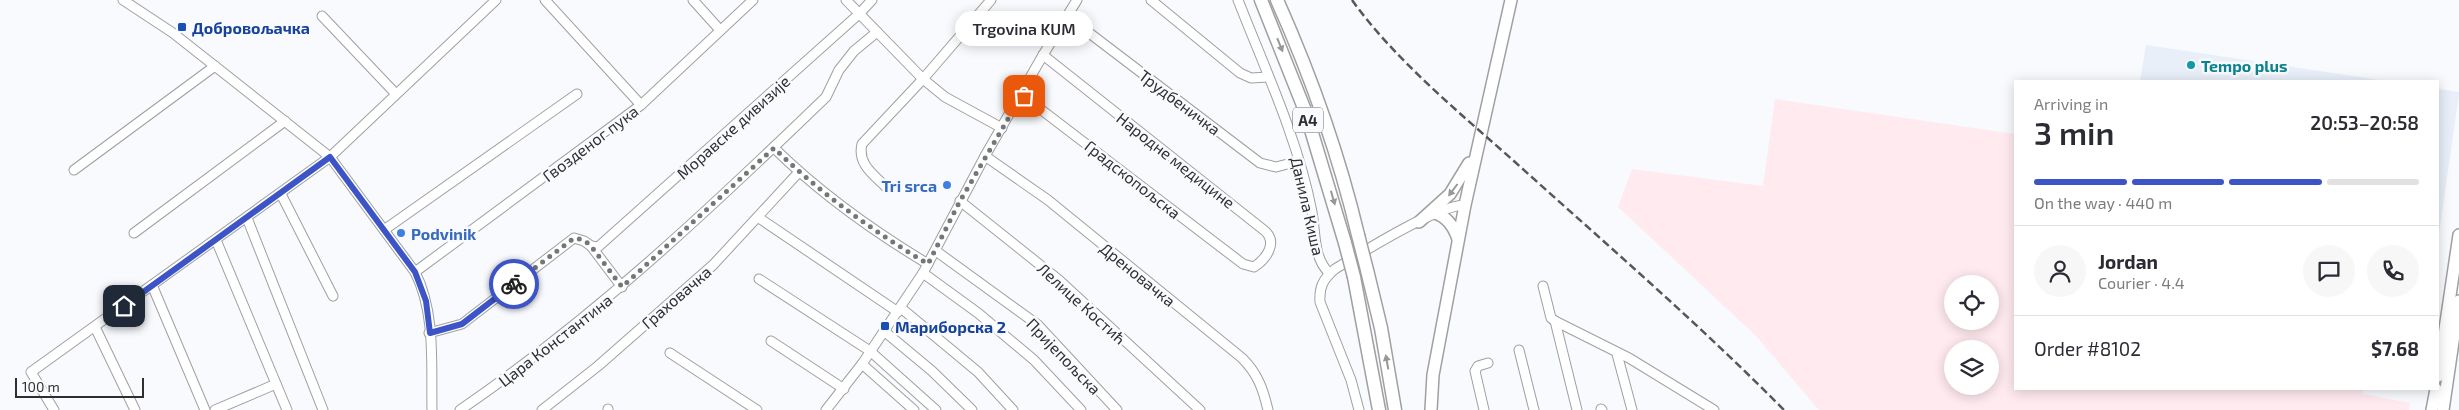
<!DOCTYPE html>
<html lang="en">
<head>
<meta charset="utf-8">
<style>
	:root { --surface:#fff; --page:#f7f7f7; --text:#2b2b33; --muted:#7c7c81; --line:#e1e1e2; --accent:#3c54c6 }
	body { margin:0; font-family:"Exo 2",sans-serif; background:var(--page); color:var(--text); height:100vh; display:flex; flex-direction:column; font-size:19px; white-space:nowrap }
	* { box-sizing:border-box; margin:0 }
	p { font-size:16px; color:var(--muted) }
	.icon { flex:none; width:28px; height:28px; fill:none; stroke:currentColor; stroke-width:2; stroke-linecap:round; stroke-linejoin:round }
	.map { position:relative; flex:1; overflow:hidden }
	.panel { position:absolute; left:2014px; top:80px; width:425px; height:310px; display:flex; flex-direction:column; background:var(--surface); border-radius:0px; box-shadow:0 2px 12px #0003 }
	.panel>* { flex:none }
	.controls { position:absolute; left:1944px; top:275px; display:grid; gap:10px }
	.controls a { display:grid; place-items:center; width:55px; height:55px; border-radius:50%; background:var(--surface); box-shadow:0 2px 12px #0003; font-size:25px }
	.scale { position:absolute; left:15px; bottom:12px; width:129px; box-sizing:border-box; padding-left:5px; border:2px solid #2f2f30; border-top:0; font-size:14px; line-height:18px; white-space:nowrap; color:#2f2f30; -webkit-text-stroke:4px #f8fafd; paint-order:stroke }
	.pin { position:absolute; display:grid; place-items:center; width:42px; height:42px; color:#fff; margin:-21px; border-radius:10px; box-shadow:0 2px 8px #0006 }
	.courier { position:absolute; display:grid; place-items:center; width:50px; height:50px; margin:-25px; border:4px solid #3c54c6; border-radius:50%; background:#fff; color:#222; box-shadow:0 1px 6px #0007 }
	.bubble { position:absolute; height:35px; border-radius:18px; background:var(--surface); box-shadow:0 2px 12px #0003; font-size:16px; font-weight:600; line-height:35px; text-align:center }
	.summary em { font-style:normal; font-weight:600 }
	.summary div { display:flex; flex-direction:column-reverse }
	.summary { display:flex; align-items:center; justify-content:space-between; height:85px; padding:0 20px }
	h1 { font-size:32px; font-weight:600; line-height:38px }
	.bar { display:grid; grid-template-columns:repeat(4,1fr); gap:8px 5px; align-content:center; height:60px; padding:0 20px }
	.bar i { height:6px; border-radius:4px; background:var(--line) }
	.bar .active { background:var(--accent) }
	.bar p { grid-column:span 4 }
	.line { display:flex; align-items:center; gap:12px; padding:0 20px; border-top:1px solid var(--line) }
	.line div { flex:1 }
	.round { display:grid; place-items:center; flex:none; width:52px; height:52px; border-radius:26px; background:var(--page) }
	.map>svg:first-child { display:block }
</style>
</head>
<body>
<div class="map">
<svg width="2459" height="410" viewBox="0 0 2459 410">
	<rect width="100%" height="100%" fill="#f8fafd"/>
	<g fill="#e8eff8">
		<polygon points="2146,45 2386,81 2140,81"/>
		<polygon points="2438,89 2459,92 2459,94 2438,241"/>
	</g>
	<path fill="#ffeaef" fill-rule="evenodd" d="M1775,99l240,35v255h348v5l47,9 -1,7h-590l-64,-75 -137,-128 14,-38 131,17zM1952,284h38v37h-38zM1952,349h38v37h-38z"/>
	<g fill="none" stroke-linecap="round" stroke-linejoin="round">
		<defs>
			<g id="minor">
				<path d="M123,0l50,33 157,124 85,115c21,41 16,93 17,138"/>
				<polyline points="545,0 641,105"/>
				<polyline points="693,0 720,30"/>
				<polyline points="846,0 923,79 945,97 1002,128"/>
				<polyline points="1151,0 1240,73 1251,78 1268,77"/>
				<path d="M1238,0c27,69 60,139 74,212 4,22 1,45 17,61"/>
				<polyline points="322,16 396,94"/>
				<polyline points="1067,16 1260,163 1276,167 1299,161"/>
				<path d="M1022,95l221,169 11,3c12,-8 24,-24 11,-36l-222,-176"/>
				<path d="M774,148c46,45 99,83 154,116"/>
				<path d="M985,156l63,44 194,158c16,16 21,31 26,52"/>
				<polyline points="74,170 215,66"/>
				<path d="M886,187c-12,-12 -29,-23 -24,-43l61,-65 68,-79"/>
				<polyline points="281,194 333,296"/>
				<polyline points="960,201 1059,280 1200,410"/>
				<polyline points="247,218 323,410"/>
				<polyline points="759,218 898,312"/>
				<polyline points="384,230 577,94"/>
				<polyline points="134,233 285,121"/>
				<polyline points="216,240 287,410"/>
				<polyline points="591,246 598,247 859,14 872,0"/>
				<polyline points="936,251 1038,325 1117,410"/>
				<polyline points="415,272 641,105 753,0"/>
				<polyline points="923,273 978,313 1034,360 1081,410"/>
				<polyline points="759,279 870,351 936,410"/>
				<polyline points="152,285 205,410"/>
				<polyline points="1543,286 1551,318 1555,321 1629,358 1714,410"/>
				<polyline points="901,308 978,372 1013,410"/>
				<polyline points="1555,321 1577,410"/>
				<polyline points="95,327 135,410"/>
				<polyline points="884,331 932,371 972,410"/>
				<polyline points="429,333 462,324 574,238 584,241 591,246 622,287"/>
				<polyline points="771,341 844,389"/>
				<polyline points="1519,350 1534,410"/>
				<polyline points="670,353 757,410"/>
				<polyline points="1617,354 1632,410"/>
				<polyline points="862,364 914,410"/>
				<polyline points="1601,409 1602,410"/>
				<polyline points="54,410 31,372 330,157 496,0"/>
				<polyline points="215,410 276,384"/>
				<path d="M460,410c133,-91 250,-201 366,-313l13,-27 15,-19 23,-19"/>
				<polyline points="542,410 598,366 713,265 799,172"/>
				<polyline points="608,410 608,409"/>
				<polyline points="826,410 862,364 923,273 985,156 1043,55 1077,0"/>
				<path d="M1359,410l-8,-30 -31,-78c-1,-15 3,-23 15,-33 26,-16 102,-64 130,-64"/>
				<polyline points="1484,410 1475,371 1478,366 1488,363"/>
			</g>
			<g id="major">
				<path d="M1435,213c13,4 19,14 23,26"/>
				<polyline points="1419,222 1450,194 1469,163"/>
				<polyline points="2438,376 2459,235"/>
				<polyline points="1431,410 1433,375 1465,205 1511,0"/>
				<polyline points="2432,410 2436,389"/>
				<polyline points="2443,410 2459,301"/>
			</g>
			<g id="highway">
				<polyline points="1261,0 1306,113 1345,243"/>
				<path d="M1277,0c34,76 62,155 81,235"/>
				<polyline points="1367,270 1381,328 1395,410"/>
				<polyline points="1354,277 1379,410"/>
			</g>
		</defs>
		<use href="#minor" stroke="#9ea0a2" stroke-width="11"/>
		<use href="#major" stroke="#9ea0a2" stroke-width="14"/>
		<use href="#highway" stroke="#9ea0a2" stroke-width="15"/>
		<use href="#minor" stroke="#fff" stroke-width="9"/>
		<use href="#major" stroke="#fff" stroke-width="11"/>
		<use href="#highway" stroke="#fff" stroke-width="12"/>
		<path stroke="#575759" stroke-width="2.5" stroke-dasharray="8 4" stroke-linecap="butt" d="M1352,0c42,59 109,114 163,162 91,82 183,161 269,248"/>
		<defs>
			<g id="highway-bridge">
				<polyline points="1358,235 1367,270"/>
				<polyline points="1345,243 1354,277"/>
			</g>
		</defs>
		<use href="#highway-bridge" stroke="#9ea0a2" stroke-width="15" stroke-linecap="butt"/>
		<use href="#highway-bridge" stroke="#fff" stroke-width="12"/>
	</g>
	<defs><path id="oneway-solid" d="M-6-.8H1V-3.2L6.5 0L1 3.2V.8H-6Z" transform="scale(1.25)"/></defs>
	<g fill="#979798">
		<use href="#oneway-solid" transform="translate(1280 45) rotate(68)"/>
		<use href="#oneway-solid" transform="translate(1453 190) rotate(127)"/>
		<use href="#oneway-solid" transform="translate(1333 198) rotate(74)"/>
		<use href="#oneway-solid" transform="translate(1387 362) rotate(-100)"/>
	</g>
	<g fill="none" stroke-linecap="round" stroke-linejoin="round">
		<path stroke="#757678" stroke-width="5" stroke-dasharray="0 9" d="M514,284l60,-46 10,2 7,6 31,41 152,-139c46,45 99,83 154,116l32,-63 62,-106 2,1"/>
		<polyline stroke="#3c54c6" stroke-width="6" points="124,306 330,157 415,272 426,301 430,333 462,324 514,284"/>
	</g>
	<g fill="#1a4fb4" stroke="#f8fafd" stroke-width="2">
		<rect x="177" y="22" width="10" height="10" rx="2.5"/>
		<rect x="880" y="321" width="10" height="10" rx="2.5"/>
	</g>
	<circle fill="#0f9aa8" stroke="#f8fafd" stroke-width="2" cx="2191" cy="65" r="5"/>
	<g fill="#3f7fe0" stroke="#f8fafd" stroke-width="2">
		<circle cx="947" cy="185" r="5"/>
		<circle cx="401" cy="233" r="5"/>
	</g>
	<g text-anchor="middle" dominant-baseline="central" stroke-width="5" stroke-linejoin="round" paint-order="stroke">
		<rect fill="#f8fafd" stroke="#6b6c6e" stroke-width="1" x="1293" y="107.5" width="30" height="25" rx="4"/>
		<g font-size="15" font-weight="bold" fill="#2f2f30">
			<text x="1308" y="120">A4</text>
		</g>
		<g font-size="16" font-weight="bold" fill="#164399" stroke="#f8fafd" text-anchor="start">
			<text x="192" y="27">Добровољачка</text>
			<text x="895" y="326">Мариборска 2</text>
		</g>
		<g font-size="16" font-weight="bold" fill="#0d838f" stroke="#f8fafd" text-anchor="start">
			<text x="2201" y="65">Tempo plus</text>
		</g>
		<g font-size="16" fill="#2f2f30" stroke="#f8fafd">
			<text transform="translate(1180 102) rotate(37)">Трудбеничка</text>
			<text transform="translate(733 127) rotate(-42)">Моравске дивизије</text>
			<text transform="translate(590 143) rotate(-37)">Гвозденог пука</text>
			<text transform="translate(1176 160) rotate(38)">Народне медицине</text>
			<text transform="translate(1133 179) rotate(38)">Градскопољска</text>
			<text transform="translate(1308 206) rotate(77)">Данила Киша</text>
			<text transform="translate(1138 274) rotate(39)">Дреновачка</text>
			<text transform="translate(676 297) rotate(-41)">Граховачка</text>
			<text transform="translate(1082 303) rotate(42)">Лелице Костић</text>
			<text transform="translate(555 340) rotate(-38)">Цара Константина</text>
			<text transform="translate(1064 356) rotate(46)">Пријепољска</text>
		</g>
		<g font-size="16" font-weight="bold" fill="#366cbe" stroke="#f8fafd" text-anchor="end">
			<text x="937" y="185">Tri srca</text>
			<text x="411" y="233" text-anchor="start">Podvinik</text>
		</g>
	</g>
</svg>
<div class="controls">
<a><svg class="icon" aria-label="locate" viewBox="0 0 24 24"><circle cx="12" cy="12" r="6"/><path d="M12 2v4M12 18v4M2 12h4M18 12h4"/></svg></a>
<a><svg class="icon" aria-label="layers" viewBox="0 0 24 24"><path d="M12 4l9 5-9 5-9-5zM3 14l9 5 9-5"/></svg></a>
</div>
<div class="scale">100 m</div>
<div class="pin" style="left:1024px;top:96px;background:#ea580c"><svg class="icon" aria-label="bag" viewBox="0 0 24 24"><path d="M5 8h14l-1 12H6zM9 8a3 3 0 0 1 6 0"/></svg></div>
<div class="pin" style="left:124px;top:306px;background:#1f2937"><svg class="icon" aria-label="home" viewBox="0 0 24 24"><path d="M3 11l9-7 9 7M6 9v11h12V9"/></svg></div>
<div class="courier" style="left:514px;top:284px"><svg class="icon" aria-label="bike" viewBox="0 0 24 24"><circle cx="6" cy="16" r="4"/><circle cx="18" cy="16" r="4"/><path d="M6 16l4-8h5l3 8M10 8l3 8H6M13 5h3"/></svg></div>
<div class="bubble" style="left:955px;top:11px;width:138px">Trgovina KUM</div>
<section class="panel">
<div class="summary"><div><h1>3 min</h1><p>Arriving in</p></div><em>20:53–20:58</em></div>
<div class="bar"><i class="active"></i><i class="active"></i><i class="active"></i><i></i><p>On the way · 440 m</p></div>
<div class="line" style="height:90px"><a class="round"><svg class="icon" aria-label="person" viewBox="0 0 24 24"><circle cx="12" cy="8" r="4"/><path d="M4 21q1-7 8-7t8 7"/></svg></a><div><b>Jordan</b><p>Courier · 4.4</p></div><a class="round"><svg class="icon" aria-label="chat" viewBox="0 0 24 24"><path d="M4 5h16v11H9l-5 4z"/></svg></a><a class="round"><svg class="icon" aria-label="phone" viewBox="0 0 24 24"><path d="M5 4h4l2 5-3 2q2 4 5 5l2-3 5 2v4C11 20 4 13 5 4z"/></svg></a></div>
<div class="line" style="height:65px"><div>Order #8102</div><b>$7.68</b></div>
</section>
</div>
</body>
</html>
